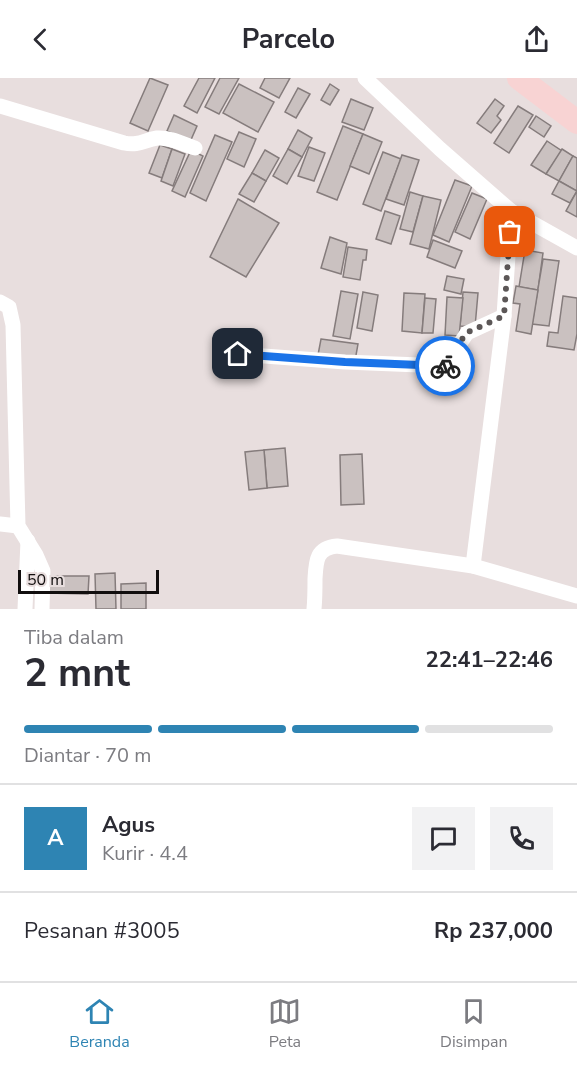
<!DOCTYPE html>
<html lang="id">
<head>
<meta charset="utf-8">
<style>
	:root { --surface:#fff; --page:#f2f2f3; --text:#2b2b33; --muted:#7c7c81; --line:#e1e1e2; --accent:#2e84b3 }
	body { margin:0; font-family:"Nunito Sans",sans-serif; background:var(--page); color:var(--text); height:100vh; display:flex; flex-direction:column; font-size:22px; white-space:nowrap }
	* { box-sizing:border-box; margin:0 }
	p { font-size:20px; color:var(--muted) }
	.icon { flex:none; width:33px; height:33px; fill:none; stroke:currentColor; stroke-width:2; stroke-linecap:round; stroke-linejoin:round }
	.map { position:relative; height:531px; overflow:hidden }
	.side { display:flex; flex-direction:column; background:var(--surface); flex:1 }
	.side>* { flex:none }
	.scale { position:absolute; left:18px; bottom:15px; width:141px; box-sizing:border-box; padding-left:6px; border:3px solid #110e0e; border-top:0; font-size:16px; line-height:21px; white-space:nowrap; color:#110e0e; -webkit-text-stroke:4px #e8dede; paint-order:stroke }
	.pin { position:absolute; display:grid; place-items:center; width:51px; height:51px; color:#fff; margin:-26px; border-radius:12px; box-shadow:0 3px 9px #0006 }
	.courier { position:absolute; display:grid; place-items:center; width:60px; height:60px; margin:-30px; border:4px solid #1a73e8; border-radius:50%; background:#fff; color:#222; box-shadow:0 2px 8px #0007 }
	.head em { font-style:normal; font-weight:700 }
	.head div { display:flex; flex-direction:column-reverse }
	.head { display:flex; align-items:center; justify-content:space-between; height:102px; padding:0 24px }
	h1 { font-size:39px; font-weight:700; line-height:45px }
	.bar { display:grid; grid-template-columns:repeat(4,1fr); gap:9px 6px; align-content:center; height:72px; padding:0 24px }
	.bar i { height:8px; border-radius:4px; background:var(--line) }
	.bar .selected { background:var(--accent) }
	.bar p { grid-column:span 4 }
	.line { display:flex; align-items:center; gap:15px; padding:0 24px; border-top:2px solid var(--line) }
	.line div { flex:1 }
	.round { display:grid; place-items:center; flex:none; width:63px; height:63px; border-radius:0px; background:var(--page) }
	header { display:flex; justify-content:space-between; align-items:center; height:78px; padding:0 24px; background:var(--surface); font-size:27px; font-weight:700 }
	.tab-bar { display:flex; justify-content:space-around; align-items:center; height:84px; border-top:2px solid var(--line); background:var(--surface); font-size:16px; color:var(--muted) }
	.tab-bar a { display:grid; justify-items:center; gap:3px }
	.tab-bar .selected { color:var(--accent) }
	.map>svg:first-child { display:block }
</style>
</head>
<body>
<header><svg class="icon" aria-label="back" viewBox="0 0 24 24"><path d="M15 5l-7 7 7 7"/></svg>Parcelo<svg class="icon" aria-label="share" viewBox="0 0 24 24"><path d="M12 15V3M7 8l5-5 5 5M5 13v7h14v-7"/></svg></header>
<div class="map">
<svg width="577" height="531" viewBox="0 0 577 531">
	<rect width="100%" height="100%" fill="#e8dede"/>
	<g fill="#cac1c0" stroke="#857c7c" stroke-width="1.5">
		<polygon points="150,0 168,7 148,53 130,45"/>
		<polygon points="199,0 215,0 197,35 184,28"/>
		<polygon points="220,0 239,0 219,36 205,29"/>
		<polygon points="265,0 290,0 279,20 260,10"/>
		<polygon points="239,6 274,24 258,54 223,35"/>
		<polygon points="330,6 339,12 330,27 321,22"/>
		<polygon points="298,10 310,16 296,40 285,34"/>
		<polygon points="351,21 373,30 364,52 342,44"/>
		<polygon points="495,21 504,28 497,38 501,42 491,55 477,45"/>
		<polygon points="518,28 533,37 509,75 494,65"/>
		<polygon points="174,37 197,48 190,64 167,53"/>
		<polygon points="536,38 551,48 544,59 529,49"/>
		<polygon points="343,48 363,56 337,122 317,114"/>
		<polygon points="298,52 312,60 302,79 288,71"/>
		<polygon points="239,54 256,61 244,89 227,81"/>
		<polygon points="363,56 382,64 369,96 350,88"/>
		<polygon points="215,57 232,64 206,123 190,115"/>
		<polygon points="547,63 562,73 546,96 531,87"/>
		<polygon points="160,67 172,71 162,100 149,95"/>
		<polygon points="309,69 325,75 314,103 298,98"/>
		<polygon points="172,71 185,76 173,108 161,103"/>
		<polygon points="288,71 302,79 287,106 273,98"/>
		<polygon points="562,71 573,78 559,103 546,96"/>
		<polygon points="191,72 203,78 185,119 172,113"/>
		<polygon points="265,72 279,80 266,103 252,95"/>
		<polygon points="383,74 401,81 381,133 363,126"/>
		<polygon points="402,77 419,82 404,127 386,121"/>
		<polygon points="573,78 577,80 577,113 559,103"/>
		<polygon points="252,95 266,103 254,124 239,116"/>
		<polygon points="455,102 472,108 449,164 433,157"/>
		<polygon points="559,103 577,113 570,125 552,116"/>
		<polygon points="577,113 577,139 566,133"/>
		<polygon points="410,114 423,118 413,154 400,151"/>
		<polygon points="472,115 487,121 470,161 455,154"/>
		<polygon points="423,118 441,122 429,171 410,166"/>
		<polygon points="238,121 279,145 246,199 210,179"/>
		<polygon points="385,133 400,138 391,166 376,161"/>
		<polygon points="330,159 347,165 341,196 321,190"/>
		<polygon points="433,162 462,173 455,190 427,179"/>
		<polygon points="348,169 367,172 366,182 363,182 360,202 343,199"/>
		<polygon points="525,172 543,175 538,212 519,209"/>
		<polygon points="543,181 559,183 549,248 532,246"/>
		<polygon points="447,198 464,201 461,216 444,212"/>
		<polygon points="516,208 538,212 531,256 516,253 520,226 513,225"/>
		<polygon points="341,213 358,216 350,261 333,258"/>
		<polygon points="363,214 378,217 372,253 357,250"/>
		<polygon points="463,214 478,215 475,249 460,248"/>
		<polygon points="404,215 425,216 422,255 402,253"/>
		<polygon points="563,218 577,220 577,256 574,272 547,268 549,254 558,255"/>
		<polygon points="447,219 463,220 459,258 445,257"/>
		<polygon points="425,220 436,221 433,255 422,255"/>
		<polygon points="321,261 358,266 355,283 318,277"/>
		<polygon points="285,370 288,408 267,410 264,372"/>
		<polygon points="264,372 267,410 249,412 245,374"/>
		<polygon points="362,376 364,426 341,427 340,377"/>
		<polygon points="115,495 116,531 96,531 95,496"/>
		<polygon points="47,498 89,498 88,516 47,515"/>
		<polygon points="146,505 146,531 121,531 121,506"/>
	</g>
	<g fill="none" stroke-linecap="round" stroke-linejoin="round">
		<g stroke="#fff" stroke-width="15">
			<polyline points="365,0 440,71 511,133 577,170"/>
			<path d="M0,28l124,37c15,3 20,-3 33,-5 13,-1 26,6 38,10"/>
			<polyline points="0,224 9,229 13,247 18,448 36,477 43,493 42,531"/>
			<polyline points="238,276 345,284 444,288 446,287 467,255 504,238"/>
			<polyline points="0,446 18,448"/>
			<polyline points="473,488 504,238 511,133"/>
			<polyline points="25,531 28,463"/>
			<path d="M314,531c1,-10 1,-20 1,-30 1,-18 1,-31 22,-33l136,20 104,30"/>
		</g>
		<polyline stroke="#f8d3d3" stroke-width="24" points="519,0 577,44"/>
	</g>
	<g fill="none" stroke-linecap="round" stroke-linejoin="round">
		<polyline stroke="#5c5757" stroke-width="6" stroke-dasharray="0 10.8" points="445,288 466,255 504,238 510,154"/>
		<polyline stroke="#1a73e8" stroke-width="8" points="238,276 345,284 445,288"/>
	</g>
</svg>
<div class="scale">50 m</div>
<div class="pin" style="left:510px;top:154px;background:#ea580c"><svg class="icon" aria-label="bag" viewBox="0 0 24 24"><path d="M5 8h14l-1 12H6zM9 8a3 3 0 0 1 6 0"/></svg></div>
<div class="pin" style="left:238px;top:276px;background:#1f2937"><svg class="icon" aria-label="home" viewBox="0 0 24 24"><path d="M3 11l9-7 9 7M6 9v11h12V9"/></svg></div>
<div class="courier" style="left:445px;top:288px"><svg class="icon" aria-label="bike" viewBox="0 0 24 24"><circle cx="6" cy="16" r="4"/><circle cx="18" cy="16" r="4"/><path d="M6 16l4-8h5l3 8M10 8l3 8H6M13 5h3"/></svg></div>
</div>
<section class="side">
<div class="head"><div><h1>2 mnt</h1><p>Tiba dalam</p></div><em>22:41–22:46</em></div>
<div class="bar"><i class="selected"></i><i class="selected"></i><i class="selected"></i><i></i><p>Diantar · 70 m</p></div>
<div class="line" style="height:108px"><b class="round" style="background:var(--accent);color:#fff">A</b><div><b>Agus</b><p>Kurir · 4.4</p></div><a class="round"><svg class="icon" aria-label="chat" viewBox="0 0 24 24"><path d="M4 5h16v11H9l-5 4z"/></svg></a><a class="round"><svg class="icon" aria-label="phone" viewBox="0 0 24 24"><path d="M5 4h4l2 5-3 2q2 4 5 5l2-3 5 2v4C11 20 4 13 5 4z"/></svg></a></div>
<div class="line" style="height:78px"><div>Pesanan #3005</div><b>Rp 237,000</b></div>
</section>
<nav class="tab-bar">
<a class="selected"><svg class="icon" aria-label="home" viewBox="0 0 24 24"><path d="M3 11l9-7 9 7M6 9v11h12V9"/></svg>Beranda</a>
<a><svg class="icon" aria-label="map" viewBox="0 0 24 24"><path d="M3 6l6-2 6 2 6-2v14l-6 2-6-2-6 2zM9 4v14M15 6v14"/></svg>Peta</a>
<a><svg class="icon" aria-label="saved" viewBox="0 0 24 24"><path d="M7 4h10v16l-5-4-5 4z"/></svg>Disimpan</a>
</nav>
</body>
</html>
